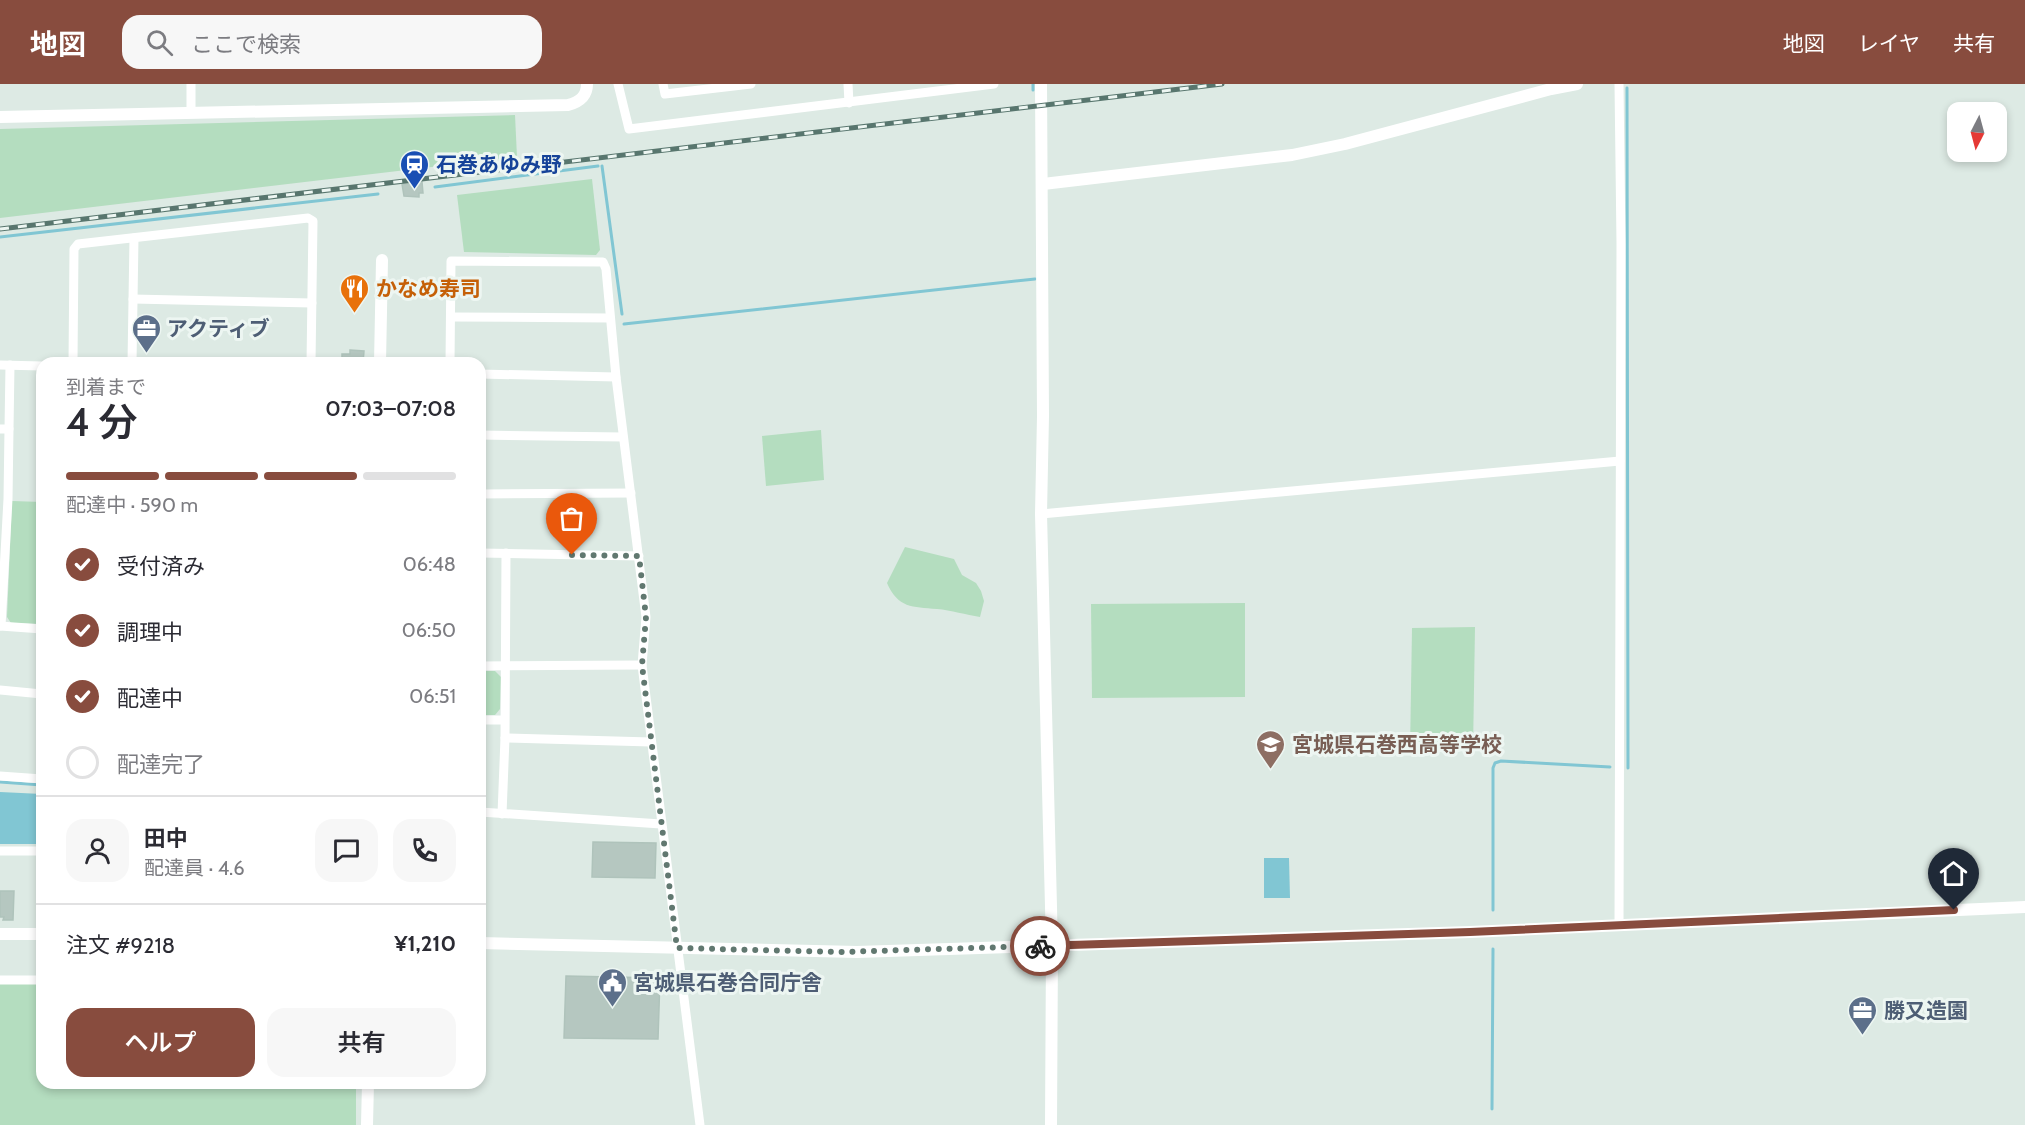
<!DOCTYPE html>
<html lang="ja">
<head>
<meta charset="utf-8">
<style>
	:root { --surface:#fff; --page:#f7f7f7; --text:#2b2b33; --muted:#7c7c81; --line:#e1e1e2; --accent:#884c3e }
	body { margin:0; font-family:Cabin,"Noto Sans JP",sans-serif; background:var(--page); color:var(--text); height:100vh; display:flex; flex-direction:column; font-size:22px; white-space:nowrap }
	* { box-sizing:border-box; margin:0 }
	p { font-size:20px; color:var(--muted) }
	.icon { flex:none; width:33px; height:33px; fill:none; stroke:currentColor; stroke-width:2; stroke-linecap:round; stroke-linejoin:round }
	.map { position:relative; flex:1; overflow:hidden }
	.panel { position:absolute; left:36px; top:273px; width:450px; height:732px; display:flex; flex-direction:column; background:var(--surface); border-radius:18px; box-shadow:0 3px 9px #0003 }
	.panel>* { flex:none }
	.needle { width:39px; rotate:186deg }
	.tools { position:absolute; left:1947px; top:18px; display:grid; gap:12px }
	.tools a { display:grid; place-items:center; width:60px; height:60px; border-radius:12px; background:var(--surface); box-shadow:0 3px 9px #0003; font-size:30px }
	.pin { position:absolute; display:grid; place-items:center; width:51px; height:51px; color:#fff; margin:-62px -26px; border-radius:50% 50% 50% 0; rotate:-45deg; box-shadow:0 0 6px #0007 }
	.pin .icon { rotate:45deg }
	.courier { position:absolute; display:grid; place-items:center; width:60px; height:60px; margin:-30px; border:4px solid #884c3e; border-radius:50%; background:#fff; color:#222; box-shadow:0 2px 8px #0007 }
	.head em { font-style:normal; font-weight:600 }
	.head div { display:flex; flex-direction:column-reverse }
	.head { display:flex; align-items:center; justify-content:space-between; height:102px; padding:0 30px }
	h1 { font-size:39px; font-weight:600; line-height:45px }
	.bar { display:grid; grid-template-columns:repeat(4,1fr); gap:9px 6px; align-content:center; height:72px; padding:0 30px }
	.bar i { height:8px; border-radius:4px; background:var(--line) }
	.bar .current { background:var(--accent) }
	.bar p { grid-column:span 4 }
	.line { display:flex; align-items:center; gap:15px; padding:0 30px; border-top:2px solid var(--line) }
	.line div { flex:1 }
	.round { display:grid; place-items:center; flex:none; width:63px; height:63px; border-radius:18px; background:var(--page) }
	ol { padding:0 30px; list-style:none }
	li { display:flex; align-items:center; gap:18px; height:66px }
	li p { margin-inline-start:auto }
	li .icon { padding:6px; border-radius:50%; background:var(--accent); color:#fff; stroke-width:4 }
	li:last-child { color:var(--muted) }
	li i { width:33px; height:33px; border:3px solid var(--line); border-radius:50% }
	.action { display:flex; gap:12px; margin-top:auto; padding:12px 30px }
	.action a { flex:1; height:69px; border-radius:18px; background:var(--accent); color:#fff; font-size:24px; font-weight:600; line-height:69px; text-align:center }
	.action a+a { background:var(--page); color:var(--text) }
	header { display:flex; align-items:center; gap:36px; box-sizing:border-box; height:84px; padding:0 30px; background:var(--accent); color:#fff }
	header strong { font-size:28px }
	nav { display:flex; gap:33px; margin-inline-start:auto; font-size:21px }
	.search { width:420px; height:54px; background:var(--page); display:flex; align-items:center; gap:15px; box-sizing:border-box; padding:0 21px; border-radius:18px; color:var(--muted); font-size:22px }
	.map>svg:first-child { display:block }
</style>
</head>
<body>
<header>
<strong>地図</strong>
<div class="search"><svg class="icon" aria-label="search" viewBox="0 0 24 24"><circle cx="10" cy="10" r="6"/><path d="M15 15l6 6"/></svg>ここで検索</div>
<nav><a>地図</a><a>レイヤ</a><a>共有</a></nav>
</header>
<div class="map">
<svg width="2025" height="1041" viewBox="0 0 2025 1041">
	<rect width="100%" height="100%" fill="#ddeae4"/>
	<g fill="#b4ddbf">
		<polygon points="515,31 517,73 0,134 0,45"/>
		<polygon points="592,95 600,166 596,171 464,168 457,111"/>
		<polygon points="821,346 824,396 766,402 762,352"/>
		<polygon points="12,417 42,418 42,540 11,539 7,533"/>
		<path d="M905,463l49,12 8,16 14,8 5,8 3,10 -4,16c-14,-2 -29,-7 -43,-8 -25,-2 -39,-1 -50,-26z"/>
		<polygon points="1245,519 1245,613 1092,614 1091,520"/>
		<polygon points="1475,543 1473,667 1410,667 1412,544"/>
		<polygon points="480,587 495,587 501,593 500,625 495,631 480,631"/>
		<polygon points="0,899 42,900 42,999 356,999 356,1041 0,1041"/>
	</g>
	<g fill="#81c6d3">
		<polygon points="0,708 42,710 42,760 0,760"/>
		<polygon points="1264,774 1289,774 1290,814 1264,814"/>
	</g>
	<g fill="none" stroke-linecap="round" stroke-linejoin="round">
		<g stroke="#81c6d3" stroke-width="3">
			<polyline points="1033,0 1033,6"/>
			<polyline points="1627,4 1628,684"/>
			<polyline points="602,82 622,230"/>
			<polyline points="435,103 598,82"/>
			<polyline points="0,153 378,110"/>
			<polyline points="624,240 1035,195"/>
			<polyline points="0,698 42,701"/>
			<polyline points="1493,826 1493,684 1495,679 1501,677 1610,683"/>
			<polyline points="1492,1025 1493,865"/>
		</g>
	</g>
	<g fill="#b5c7c0" stroke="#afc3bb" stroke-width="1.5">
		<polygon points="422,98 423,109 419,109 419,113 404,112 402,100"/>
		<polygon points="350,266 364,267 363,279 342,279 342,270 350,270"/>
		<polygon points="593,758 656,759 655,794 592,793"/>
		<polygon points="0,807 14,807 13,836 3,836 4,833 0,833"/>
		<polygon points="566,892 660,894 658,955 564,954"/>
	</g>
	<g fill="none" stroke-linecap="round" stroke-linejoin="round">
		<g stroke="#fff" stroke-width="9">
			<polyline points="191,0 191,29"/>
			<polyline points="618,0 629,45 994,0"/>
			<polyline points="663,0 665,10 751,0"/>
			<polyline points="848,0 849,19"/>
			<polyline points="1619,0 1621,160 1619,841"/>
			<polyline points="133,215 312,219"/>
			<polyline points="451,233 610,234"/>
			<polyline points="73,279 74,165 78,160 308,134 313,137 311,279"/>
			<polyline points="132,279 134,154"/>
			<polyline points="450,279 451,177 603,178 606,185 616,293 646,533 642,581 700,1041"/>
			<polyline points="0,281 42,282"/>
			<polyline points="480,290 616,293"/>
			<polyline points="0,345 9,345 10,281"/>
			<polyline points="480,351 623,353"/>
			<polyline points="480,410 631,409"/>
			<polyline points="1041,430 1620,377"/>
			<polyline points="480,469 639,472"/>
			<polyline points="0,542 42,545"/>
			<polyline points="1,542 8,415 9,345"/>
			<polyline points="480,582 642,581"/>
			<polyline points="0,606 42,610"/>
			<polyline points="480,636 504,636"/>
			<polyline points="505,654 651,658"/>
			<polyline points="0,692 42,695"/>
			<polyline points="480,728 661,740"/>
			<polyline points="502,730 505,654 506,469"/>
			<polyline points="0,767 42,767"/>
			<polyline points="0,896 42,896"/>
		</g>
		<g stroke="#fff" stroke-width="12">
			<polyline points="1041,0 1043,332 1041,430 1052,862 1051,1041"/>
			<path d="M0,33l568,-12c11,-3 19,-8 19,-21"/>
			<polyline points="1043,100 1292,71 1345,60 1551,5 1577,0"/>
			<polyline points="380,279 382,176"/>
			<polyline points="0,850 42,850"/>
			<polyline points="480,859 857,868 1470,848 2025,823"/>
			<polyline points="367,1041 368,999"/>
		</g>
		<defs>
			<polyline id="rail" points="0,145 1222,0"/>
		</defs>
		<use href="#rail" stroke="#58766e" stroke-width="5"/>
		<use href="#rail" stroke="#edf6f2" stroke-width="3" stroke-dasharray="9" stroke-linecap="butt"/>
	</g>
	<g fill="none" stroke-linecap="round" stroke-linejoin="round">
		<polyline stroke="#617870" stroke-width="6" stroke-dasharray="0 10.8" points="572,471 639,472 646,533 642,581 677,864 840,868 1040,862"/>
		<polyline stroke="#884c3e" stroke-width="8" points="1040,862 1470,848 1954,826"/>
	</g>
	<defs>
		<symbol id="station-pin" viewBox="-11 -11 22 30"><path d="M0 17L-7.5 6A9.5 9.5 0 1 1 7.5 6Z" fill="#1a4fb4" stroke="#edf6f2"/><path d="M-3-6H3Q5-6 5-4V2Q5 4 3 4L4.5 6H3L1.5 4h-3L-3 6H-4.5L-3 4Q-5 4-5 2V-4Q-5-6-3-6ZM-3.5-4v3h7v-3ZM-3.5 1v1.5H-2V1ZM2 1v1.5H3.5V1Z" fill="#fff"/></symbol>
		<symbol id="restaurant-pin" viewBox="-11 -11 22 30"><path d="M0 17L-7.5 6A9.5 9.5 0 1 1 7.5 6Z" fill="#e8710a" stroke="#edf6f2"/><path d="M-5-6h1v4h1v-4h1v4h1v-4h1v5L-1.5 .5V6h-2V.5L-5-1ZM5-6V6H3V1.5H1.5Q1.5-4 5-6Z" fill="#fff"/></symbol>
		<symbol id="office-pin" viewBox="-11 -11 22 30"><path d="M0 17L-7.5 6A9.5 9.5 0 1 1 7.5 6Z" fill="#5c6f8a" stroke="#edf6f2"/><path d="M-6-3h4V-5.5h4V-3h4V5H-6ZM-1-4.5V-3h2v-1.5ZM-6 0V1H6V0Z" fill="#fff"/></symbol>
		<symbol id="school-pin" viewBox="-11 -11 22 30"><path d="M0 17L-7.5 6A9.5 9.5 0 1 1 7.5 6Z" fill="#8d6e63" stroke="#edf6f2"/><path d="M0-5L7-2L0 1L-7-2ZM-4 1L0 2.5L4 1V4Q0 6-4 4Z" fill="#fff"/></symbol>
		<symbol id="civic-pin" viewBox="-11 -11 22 30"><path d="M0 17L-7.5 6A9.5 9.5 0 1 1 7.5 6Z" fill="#5c6f8a" stroke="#edf6f2"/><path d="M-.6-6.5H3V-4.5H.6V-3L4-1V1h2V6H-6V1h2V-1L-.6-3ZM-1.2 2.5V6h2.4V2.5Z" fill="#fff"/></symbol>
	</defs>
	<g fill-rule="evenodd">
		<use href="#station-pin" x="398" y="64" width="33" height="45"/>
		<use href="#restaurant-pin" x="338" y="188" width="33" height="45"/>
		<use href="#office-pin" x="130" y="228" width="33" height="45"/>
		<use href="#school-pin" x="1254" y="644" width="33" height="45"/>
		<use href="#civic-pin" x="596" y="882" width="33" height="45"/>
		<use href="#office-pin" x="1846" y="910" width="33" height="45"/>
	</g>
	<g text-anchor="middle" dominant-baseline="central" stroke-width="6" stroke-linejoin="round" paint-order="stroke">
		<g font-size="21" font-weight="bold" fill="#164399" stroke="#edf6f2" text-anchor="start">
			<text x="436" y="80">石巻あゆみ野</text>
		</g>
		<g font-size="21" font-weight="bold" fill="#c56008" stroke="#edf6f2" text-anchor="start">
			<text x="376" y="204">かなめ寿司</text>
		</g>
		<g font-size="21" font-weight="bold" fill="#4e5e75" stroke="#edf6f2" text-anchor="start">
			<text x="167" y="244">アクティブ</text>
			<text x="633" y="898">宮城県石巻合同庁舎</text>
			<text x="1884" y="926">勝又造園</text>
		</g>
		<g font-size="21" font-weight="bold" fill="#785e54" stroke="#edf6f2" text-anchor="start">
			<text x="1292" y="660">宮城県石巻西高等学校</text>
		</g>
	</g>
</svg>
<div class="tools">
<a><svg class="needle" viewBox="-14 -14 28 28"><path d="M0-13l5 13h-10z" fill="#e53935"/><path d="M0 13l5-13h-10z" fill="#7c7c81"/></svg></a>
</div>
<div class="pin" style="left:572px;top:471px;background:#ea580c"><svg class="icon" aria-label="bag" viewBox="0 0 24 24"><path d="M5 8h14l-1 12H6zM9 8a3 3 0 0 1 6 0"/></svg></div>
<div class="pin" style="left:1954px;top:826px;background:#1f2937"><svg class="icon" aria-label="home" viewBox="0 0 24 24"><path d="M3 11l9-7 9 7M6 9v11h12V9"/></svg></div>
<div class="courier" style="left:1040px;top:862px"><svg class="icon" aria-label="bike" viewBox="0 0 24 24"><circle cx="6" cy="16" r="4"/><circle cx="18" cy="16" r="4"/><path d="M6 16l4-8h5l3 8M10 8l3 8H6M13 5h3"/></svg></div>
<section class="panel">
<div class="head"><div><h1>4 分</h1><p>到着まで</p></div><em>07:03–07:08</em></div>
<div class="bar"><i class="current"></i><i class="current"></i><i class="current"></i><i></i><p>配達中 · 590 m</p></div>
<ol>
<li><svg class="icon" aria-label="check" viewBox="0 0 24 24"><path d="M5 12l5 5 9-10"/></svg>受付済み<p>06:48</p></li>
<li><svg class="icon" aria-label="check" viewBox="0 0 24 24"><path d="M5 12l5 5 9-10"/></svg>調理中<p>06:50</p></li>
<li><svg class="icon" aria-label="check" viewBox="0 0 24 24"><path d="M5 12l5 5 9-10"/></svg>配達中<p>06:51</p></li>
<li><i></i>配達完了</li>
</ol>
<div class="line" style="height:108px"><a class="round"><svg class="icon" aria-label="person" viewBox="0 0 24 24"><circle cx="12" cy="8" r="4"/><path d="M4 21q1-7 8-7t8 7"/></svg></a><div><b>田中</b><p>配達員 · 4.6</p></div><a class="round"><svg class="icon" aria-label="chat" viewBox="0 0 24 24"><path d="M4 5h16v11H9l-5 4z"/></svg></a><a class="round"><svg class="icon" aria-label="phone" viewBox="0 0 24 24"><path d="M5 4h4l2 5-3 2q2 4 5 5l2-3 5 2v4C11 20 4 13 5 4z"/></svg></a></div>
<div class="line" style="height:78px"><div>注文 #9218</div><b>¥1,210</b></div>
<div class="action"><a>ヘルプ</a><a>共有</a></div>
</section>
</div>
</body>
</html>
